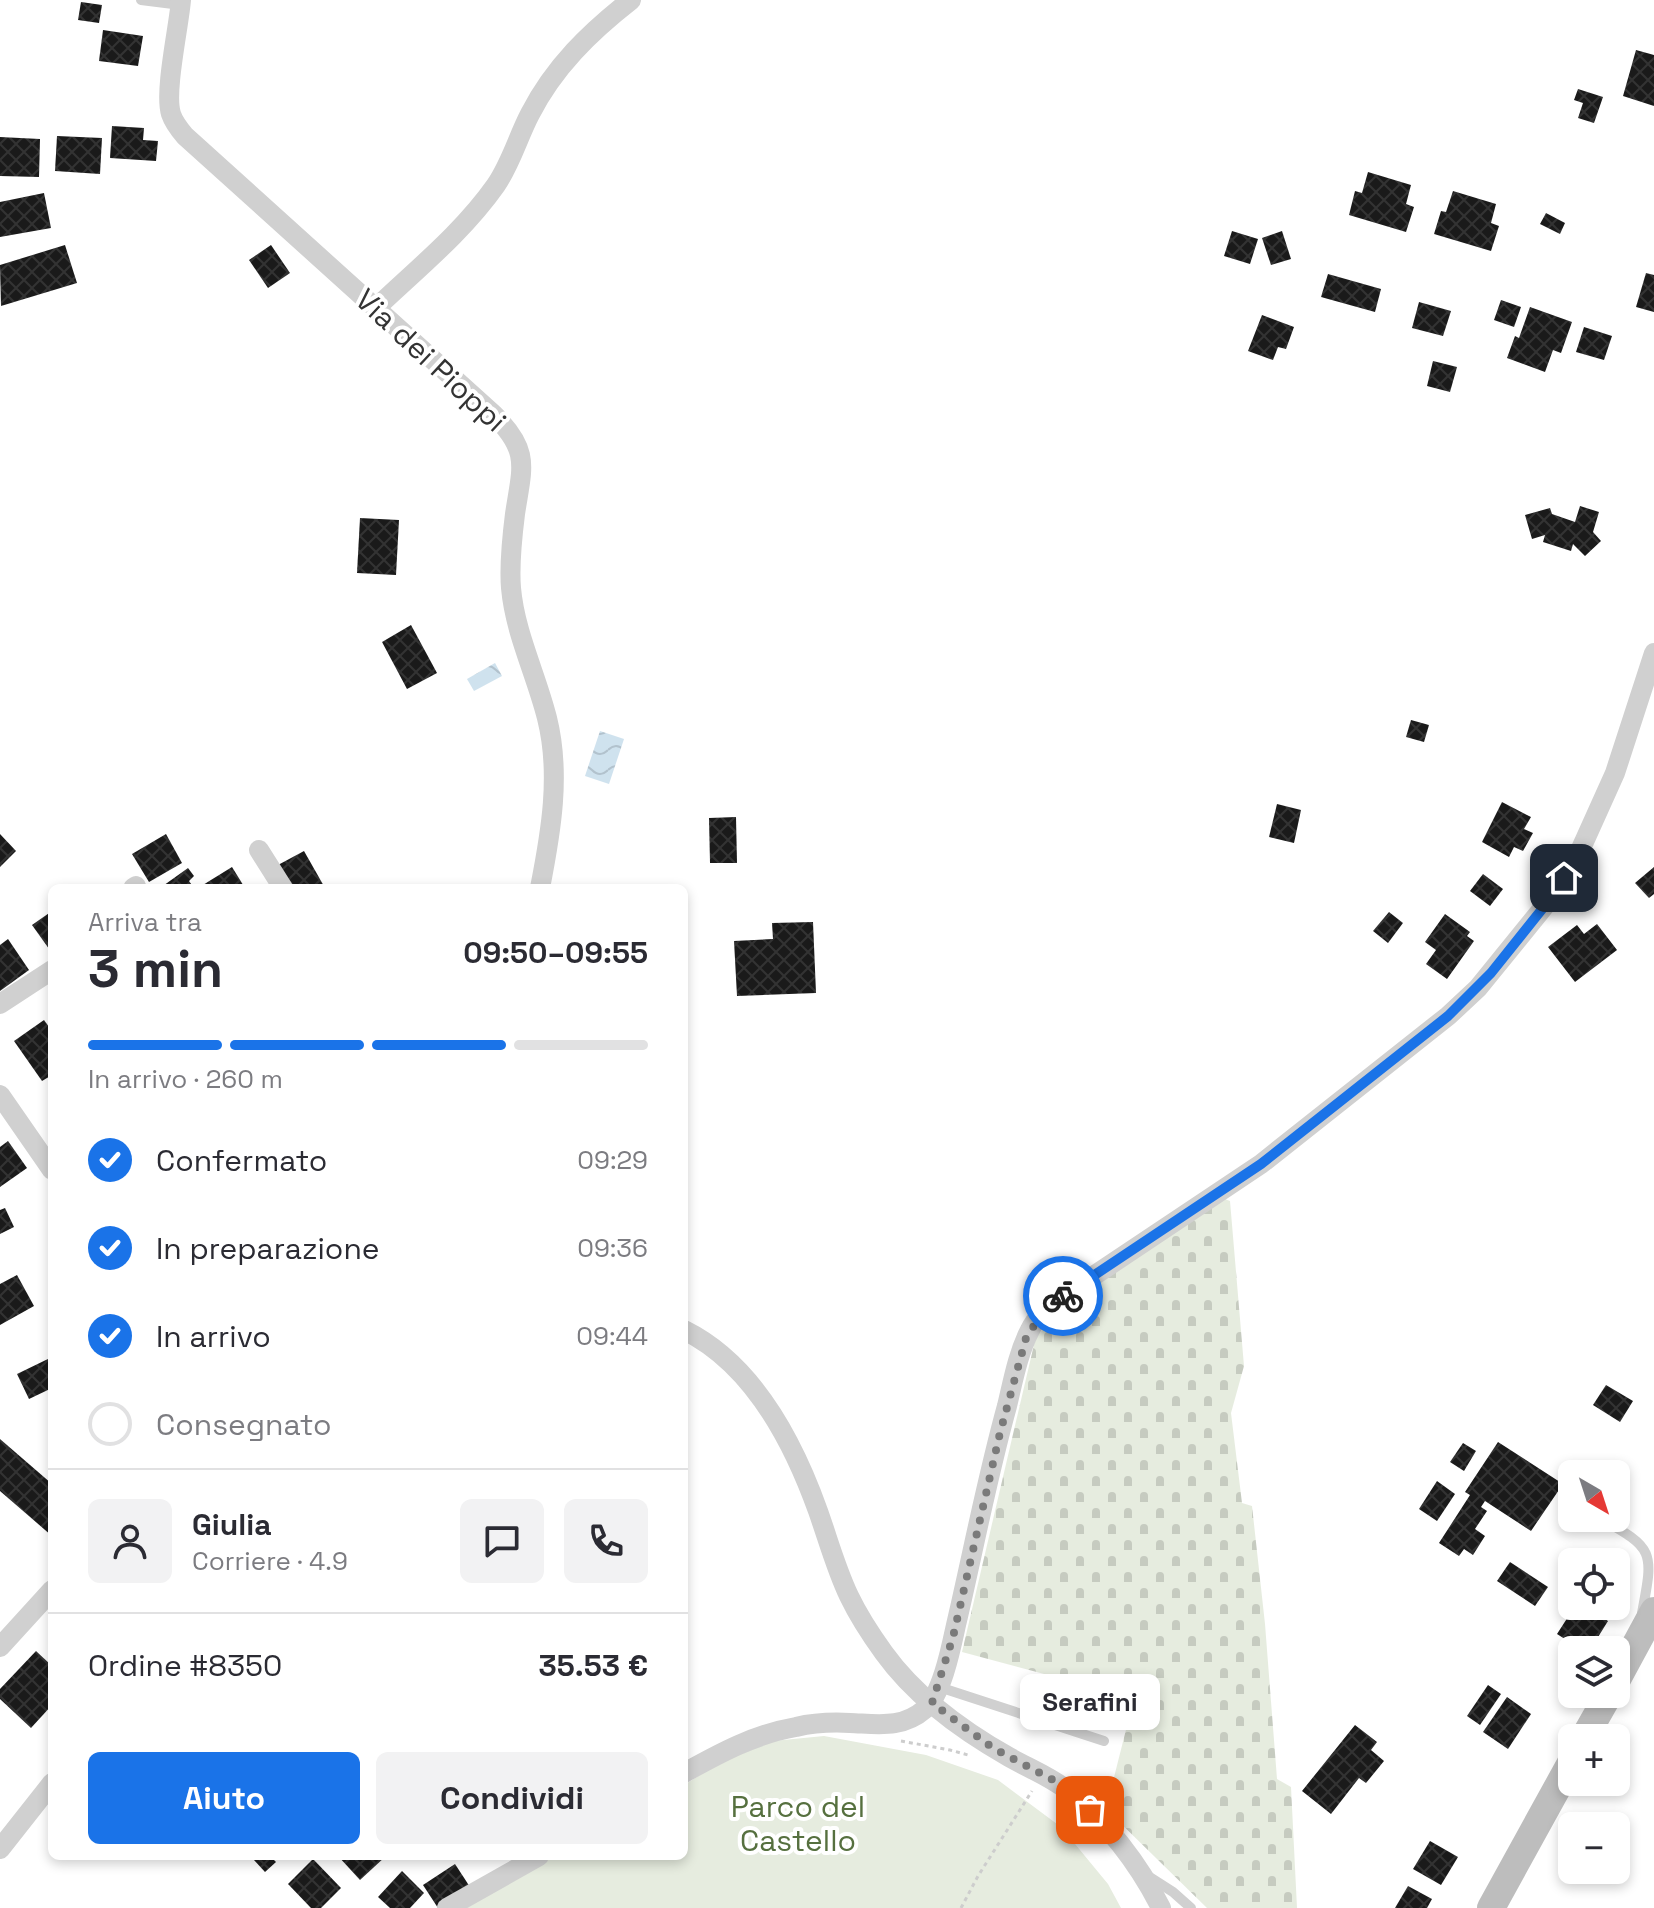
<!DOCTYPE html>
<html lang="it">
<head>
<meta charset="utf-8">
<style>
	:root { --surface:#fff; --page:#f2f2f3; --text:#2b2b33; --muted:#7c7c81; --line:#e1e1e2; --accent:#1a73e8 }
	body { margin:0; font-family:"Space Grotesk",sans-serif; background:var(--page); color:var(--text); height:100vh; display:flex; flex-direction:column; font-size:30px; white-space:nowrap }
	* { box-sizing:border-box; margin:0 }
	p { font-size:26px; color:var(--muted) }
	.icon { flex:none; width:44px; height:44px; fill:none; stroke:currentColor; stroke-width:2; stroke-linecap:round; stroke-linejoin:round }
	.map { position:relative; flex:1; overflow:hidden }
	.panel { position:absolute; left:48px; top:884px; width:640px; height:976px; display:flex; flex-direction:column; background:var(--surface); border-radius:12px; box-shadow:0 4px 12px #0003 }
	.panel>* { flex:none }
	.needle { width:52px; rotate:141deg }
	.controls { position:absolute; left:1558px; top:1460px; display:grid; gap:16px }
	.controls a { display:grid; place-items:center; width:72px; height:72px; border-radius:12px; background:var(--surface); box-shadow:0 4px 12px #0003; font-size:40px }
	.pin { position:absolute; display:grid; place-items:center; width:68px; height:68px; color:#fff; margin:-34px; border-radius:16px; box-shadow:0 4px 12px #0006 }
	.courier { position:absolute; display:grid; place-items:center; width:80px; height:80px; margin:-40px; border:6px solid #1a73e8; border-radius:50%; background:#fff; color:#222; box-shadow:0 2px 10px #0007 }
	.bubble { position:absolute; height:56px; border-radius:12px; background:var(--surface); box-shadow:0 4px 12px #0003; font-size:26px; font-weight:700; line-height:56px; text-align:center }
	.summary em { font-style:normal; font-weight:700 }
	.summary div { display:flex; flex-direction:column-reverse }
	.summary { display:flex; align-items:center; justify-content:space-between; height:136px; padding:0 40px }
	h1 { font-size:52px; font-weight:700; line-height:60px }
	.bar { display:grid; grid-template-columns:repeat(4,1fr); gap:12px 8px; align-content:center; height:96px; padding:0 40px }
	.bar i { height:10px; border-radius:6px; background:var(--line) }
	.bar .on { background:var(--accent) }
	.bar p { grid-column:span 4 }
	.line { display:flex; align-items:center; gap:20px; padding:0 40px; border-top:2px solid var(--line) }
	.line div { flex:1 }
	.round { display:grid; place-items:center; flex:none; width:84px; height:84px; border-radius:12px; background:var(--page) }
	ol { padding:0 40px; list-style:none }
	li { display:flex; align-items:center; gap:24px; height:88px }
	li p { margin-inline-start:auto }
	li .icon { padding:8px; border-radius:50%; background:var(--accent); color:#fff; stroke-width:4 }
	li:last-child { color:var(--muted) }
	li i { width:44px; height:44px; border:4px solid var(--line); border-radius:50% }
	.button { display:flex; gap:16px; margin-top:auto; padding:16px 40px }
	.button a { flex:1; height:92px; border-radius:12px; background:var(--accent); color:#fff; font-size:32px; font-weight:700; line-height:92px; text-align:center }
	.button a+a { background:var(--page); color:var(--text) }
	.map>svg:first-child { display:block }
</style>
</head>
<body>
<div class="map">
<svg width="1654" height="1908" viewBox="0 0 1654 1908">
	<defs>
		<pattern id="cemetery-stones" width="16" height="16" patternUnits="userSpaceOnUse" patternTransform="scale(2)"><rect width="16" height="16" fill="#e6ecdf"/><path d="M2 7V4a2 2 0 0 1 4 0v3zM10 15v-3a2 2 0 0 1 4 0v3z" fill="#c6cbc0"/></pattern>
		<pattern id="water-waves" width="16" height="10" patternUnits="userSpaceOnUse" patternTransform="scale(2)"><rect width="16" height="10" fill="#cfe2ee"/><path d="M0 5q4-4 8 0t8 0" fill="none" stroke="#b2c2cd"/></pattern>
		<pattern id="building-cross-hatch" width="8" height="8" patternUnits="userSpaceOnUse" patternTransform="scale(2)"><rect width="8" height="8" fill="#1a1a1a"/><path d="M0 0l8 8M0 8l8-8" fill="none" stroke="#333"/></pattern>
	</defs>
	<rect width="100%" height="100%" fill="#fff"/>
	<polygon fill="url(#cemetery-stones)" points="1222,1198 1230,1201 1244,1366 1231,1413 1242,1503 1252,1506 1265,1624 1277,1779 1291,1787 1297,1908 1207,1908 1106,1809 1134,1698 962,1652 1036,1336 1081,1296"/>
	<polygon fill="#e6ecdf" points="824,1736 926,1755 998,1780 1061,1827 1108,1884 1121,1908 462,1908 542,1861 558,1856 684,1856 684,1785 726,1759 773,1741"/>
	<g fill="url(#water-waves)">
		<polygon points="495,663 502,676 474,691 467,679"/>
		<polygon points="600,731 624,739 609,784 585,776"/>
	</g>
	<g fill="url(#building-cross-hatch)">
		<polygon points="81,2 102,5 99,23 78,20"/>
		<polygon points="103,30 143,36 138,66 99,61"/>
		<polygon points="1636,50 1654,55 1654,106 1623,96"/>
		<polygon points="1578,89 1603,97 1594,123 1578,118 1583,103 1574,100"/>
		<polygon points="112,126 144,128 143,140 158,141 156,161 110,158"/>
		<polygon points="57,136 102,138 100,174 55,171"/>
		<polygon points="0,137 40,139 39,177 0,176"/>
		<polygon points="1368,172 1411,185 1406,204 1414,207 1406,232 1349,215 1355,191 1362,193"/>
		<polygon points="1453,191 1496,204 1491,223 1499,226 1491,251 1434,234 1441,211 1446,212"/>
		<polygon points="44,193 51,228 0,237 0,202"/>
		<polygon points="1546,213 1565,223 1560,234 1540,224"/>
		<polygon points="1232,231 1258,239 1250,264 1224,256"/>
		<polygon points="1282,231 1291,259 1271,265 1262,238"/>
		<polygon points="65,245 77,283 1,306 0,265"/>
		<polygon points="271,245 290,273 268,288 249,260"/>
		<polygon points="1646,273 1654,275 1654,312 1636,307"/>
		<polygon points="1328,274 1381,289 1375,312 1321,297"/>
		<polygon points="1501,300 1521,307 1514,327 1494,320"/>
		<polygon points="1419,302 1451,311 1443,336 1412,328"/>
		<polygon points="1530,307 1572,322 1561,353 1553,350 1545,372 1507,358 1515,336 1519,338"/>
		<polygon points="1262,315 1294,327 1286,349 1278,347 1273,360 1248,351"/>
		<polygon points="1584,327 1612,336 1604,360 1576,352"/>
		<polygon points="1433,361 1457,367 1450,392 1427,386"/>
		<polygon points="1580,506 1599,512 1593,532 1601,541 1585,556 1573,544 1571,551 1543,542 1545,535 1532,539 1525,515 1550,508 1552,514 1575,522"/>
		<polygon points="360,518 399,520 396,575 357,573"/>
		<polygon points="411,625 437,673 407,689 382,642"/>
		<polygon points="1411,720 1429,725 1424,742 1406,737"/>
		<polygon points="1502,802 1531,817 1524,829 1533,833 1523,851 1514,847 1509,857 1482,842"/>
		<polygon points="1277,804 1301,810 1294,843 1269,837"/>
		<polygon points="736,817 737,863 710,863 709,818"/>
		<polygon points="0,834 16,851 0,867"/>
		<polygon points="166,834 182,863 149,882 132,854"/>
		<polygon points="304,851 325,888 291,888 278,865"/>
		<polygon points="232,867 245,888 198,888"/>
		<polygon points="1654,867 1654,894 1649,898 1635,883"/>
		<polygon points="188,868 194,876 189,881 194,888 160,888"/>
		<polygon points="1483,874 1503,889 1490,906 1470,891"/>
		<polygon points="52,911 52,953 32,925"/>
		<polygon points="1389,912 1403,923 1388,943 1373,931"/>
		<polygon points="1445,914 1470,932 1467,936 1474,941 1447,979 1426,964 1436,950 1425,942"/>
		<polygon points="813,922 816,993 737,996 734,941 773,939 772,923"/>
		<polygon points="1597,924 1617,950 1575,982 1548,947 1577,925 1584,934"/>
		<polygon points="8,939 29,970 0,991 0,945"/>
		<polygon points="44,1020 52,1031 52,1075 42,1081 14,1041"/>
		<polygon points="8,1141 27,1168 0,1187 0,1147"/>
		<polygon points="5,1208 14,1227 0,1234 0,1210"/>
		<polygon points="17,1275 34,1306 0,1325 0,1284"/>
		<polygon points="50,1358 52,1364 52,1388 29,1399 17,1374"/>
		<polygon points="1606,1385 1633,1401 1620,1422 1593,1405"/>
		<polygon points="0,1439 52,1484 52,1536 0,1491"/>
		<polygon points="1498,1442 1563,1484 1531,1531 1485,1501 1481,1507 1487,1511 1475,1529 1485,1536 1473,1555 1464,1549 1459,1556 1439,1543 1470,1495 1465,1492"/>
		<polygon points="1463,1443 1476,1451 1464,1471 1450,1462"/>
		<polygon points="1437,1481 1455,1494 1437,1521 1419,1509"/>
		<polygon points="1510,1562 1548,1587 1535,1606 1497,1581"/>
		<polygon points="1575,1606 1604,1606 1598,1615 1608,1621 1590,1650 1582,1650 1557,1634"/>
		<polygon points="36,1651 52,1666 52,1705 31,1728 0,1699 0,1689"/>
		<polygon points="1488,1685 1501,1694 1480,1725 1467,1716"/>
		<polygon points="1507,1697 1531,1714 1508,1749 1483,1732"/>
		<polygon points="1355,1725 1377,1742 1371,1750 1384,1761 1366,1783 1359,1778 1331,1814 1302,1791"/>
		<polygon points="1430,1841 1458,1857 1441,1885 1413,1869"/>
		<polygon points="258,1856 270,1856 276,1862 265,1872 254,1860"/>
		<polygon points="338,1856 386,1856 360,1880"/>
		<polygon points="313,1859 341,1888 321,1908 311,1908 288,1884"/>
		<polygon points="455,1864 470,1887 438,1908 423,1885"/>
		<polygon points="402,1871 424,1893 410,1908 390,1908 378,1897"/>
		<polygon points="1408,1886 1432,1899 1427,1908 1395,1908"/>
	</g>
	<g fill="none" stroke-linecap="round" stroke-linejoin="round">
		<g stroke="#cdcdcd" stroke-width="3" stroke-dasharray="4 4" stroke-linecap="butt">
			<polyline points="901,1741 950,1750 968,1755"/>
			<polyline points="961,1908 978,1876 1032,1791"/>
		</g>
		<g stroke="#d0d0d0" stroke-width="10">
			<polyline points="141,0 181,5"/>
			<polyline points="1567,1500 1572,1503"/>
			<path d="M1600,1518c54,31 54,32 42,95"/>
			<polyline points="939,1687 1104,1741"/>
			<polyline points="1148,1876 1173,1892 1191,1908"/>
		</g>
		<g stroke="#d0d0d0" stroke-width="20">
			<path d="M181,0c-2,26 -17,92 -10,114 3,9 8,15 14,22l308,278c38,37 29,53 22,100 -3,24 -6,50 -4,74 4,45 25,86 36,130 14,56 4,114 -7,170"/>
			<path d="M376,308c41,-39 87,-76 120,-123 15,-22 22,-48 34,-71 24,-47 60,-82 101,-114"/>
			<polyline points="259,850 283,888"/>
			<polyline points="133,888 136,886"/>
			<polyline points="0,1004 52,970"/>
			<polyline points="0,1095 52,1170"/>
			<path d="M684,1330c69,34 109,111 134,181 10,28 18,58 31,85 10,21 22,39 35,57 31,43 79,78 125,104 19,11 40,19 58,33 39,31 72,74 94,118"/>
			<polyline points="0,1647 52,1590"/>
			<path d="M684,1773c36,-20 71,-39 112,-46 17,-4 36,-5 54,-4 28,1 52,6 75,-14 17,-15 26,-61 31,-84 17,-73 31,-147 51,-219 6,-25 11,-53 23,-76 6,-13 17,-22 29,-31l202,-135 187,-148 30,-28 69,-85 32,-50 36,-80 39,-120"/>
			<polyline points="0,1849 52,1783"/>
			<polyline points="447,1908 539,1856"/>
		</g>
		<g stroke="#bdbdbd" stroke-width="28">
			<polyline points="1616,1681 1654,1611"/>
			<polyline points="1584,1738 1609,1694"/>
			<polyline points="1491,1908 1572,1761"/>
		</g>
	</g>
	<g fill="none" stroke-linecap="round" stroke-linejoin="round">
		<polyline stroke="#7a7a7a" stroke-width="8" stroke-dasharray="0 14.4" points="1063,1296 1041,1315 1026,1338 1000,1433 953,1637 932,1703 993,1748 1053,1780 1090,1810"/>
		<polyline stroke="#1a73e8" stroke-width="10" points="1063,1296 1261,1164 1448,1016 1491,973 1547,903 1564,878"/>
	</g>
	<g text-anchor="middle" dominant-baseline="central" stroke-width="8" stroke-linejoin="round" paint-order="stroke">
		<g font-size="30" fill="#333" stroke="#fff">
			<text transform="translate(431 360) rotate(43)">Via dei Pioppi</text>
		</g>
		<g font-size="30" fill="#56703f" stroke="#fff">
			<text x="798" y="1806">Parco del<tspan x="798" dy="34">Castello</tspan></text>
		</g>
	</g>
</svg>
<div class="controls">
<a><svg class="needle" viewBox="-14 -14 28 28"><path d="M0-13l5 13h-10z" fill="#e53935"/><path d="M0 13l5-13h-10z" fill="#7c7c81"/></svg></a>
<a><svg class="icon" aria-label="locate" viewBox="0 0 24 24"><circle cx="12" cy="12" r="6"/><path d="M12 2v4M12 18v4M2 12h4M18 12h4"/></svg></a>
<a><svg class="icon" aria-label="layers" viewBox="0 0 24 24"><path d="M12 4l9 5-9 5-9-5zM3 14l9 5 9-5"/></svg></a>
<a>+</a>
<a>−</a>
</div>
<div class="pin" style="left:1090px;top:1810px;background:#ea580c"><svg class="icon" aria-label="bag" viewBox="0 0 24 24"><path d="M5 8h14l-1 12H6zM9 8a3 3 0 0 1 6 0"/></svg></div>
<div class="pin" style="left:1564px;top:878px;background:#1f2937"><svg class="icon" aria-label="home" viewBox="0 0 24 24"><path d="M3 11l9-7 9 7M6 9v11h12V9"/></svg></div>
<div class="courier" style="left:1063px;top:1296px"><svg class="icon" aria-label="bike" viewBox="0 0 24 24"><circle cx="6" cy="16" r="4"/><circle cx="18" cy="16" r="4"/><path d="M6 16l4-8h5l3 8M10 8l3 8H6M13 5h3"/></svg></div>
<div class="bubble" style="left:1020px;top:1674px;width:140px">Serafini</div>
<section class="panel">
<div class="summary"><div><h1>3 min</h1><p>Arriva tra</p></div><em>09:50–09:55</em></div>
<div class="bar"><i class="on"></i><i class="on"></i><i class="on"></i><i></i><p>In arrivo · 260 m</p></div>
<ol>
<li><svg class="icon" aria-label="check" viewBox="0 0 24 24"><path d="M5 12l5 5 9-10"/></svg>Confermato<p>09:29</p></li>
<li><svg class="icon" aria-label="check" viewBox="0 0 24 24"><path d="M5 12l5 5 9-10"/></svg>In preparazione<p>09:36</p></li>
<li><svg class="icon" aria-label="check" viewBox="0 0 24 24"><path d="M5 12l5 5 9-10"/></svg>In arrivo<p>09:44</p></li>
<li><i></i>Consegnato</li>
</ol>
<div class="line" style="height:144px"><a class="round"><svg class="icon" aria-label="person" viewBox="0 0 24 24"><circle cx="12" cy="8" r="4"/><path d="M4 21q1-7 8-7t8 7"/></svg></a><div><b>Giulia</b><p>Corriere · 4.9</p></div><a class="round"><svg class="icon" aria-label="chat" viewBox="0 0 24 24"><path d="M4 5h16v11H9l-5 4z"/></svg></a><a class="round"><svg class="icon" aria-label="phone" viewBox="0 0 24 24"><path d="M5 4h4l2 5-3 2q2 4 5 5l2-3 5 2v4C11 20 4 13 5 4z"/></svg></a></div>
<div class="line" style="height:104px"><div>Ordine #8350</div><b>35.53 €</b></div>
<div class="button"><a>Aiuto</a><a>Condividi</a></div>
</section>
</div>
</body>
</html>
